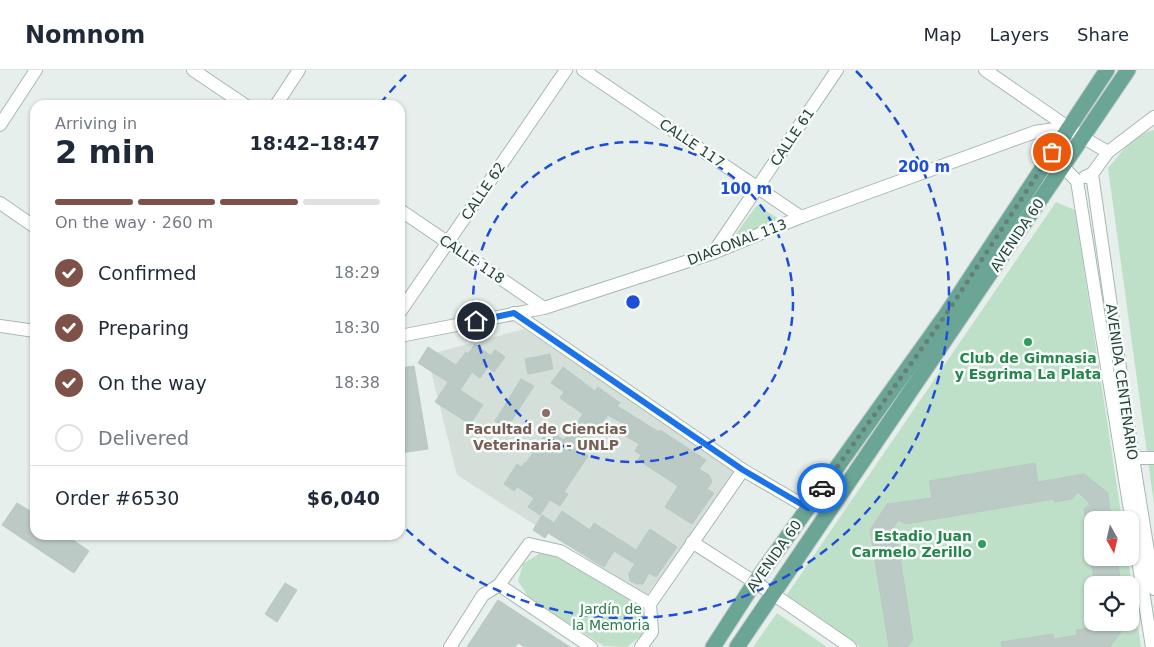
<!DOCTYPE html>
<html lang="en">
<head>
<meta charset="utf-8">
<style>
	:root { --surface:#fff; --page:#f2f2f3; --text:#1f2937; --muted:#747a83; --line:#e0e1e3; --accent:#7f5249 }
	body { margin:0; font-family:"DejaVu Sans",sans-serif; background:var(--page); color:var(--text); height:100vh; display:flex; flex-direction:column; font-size:19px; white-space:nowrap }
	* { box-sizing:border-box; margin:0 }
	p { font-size:16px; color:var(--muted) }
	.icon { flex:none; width:28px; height:28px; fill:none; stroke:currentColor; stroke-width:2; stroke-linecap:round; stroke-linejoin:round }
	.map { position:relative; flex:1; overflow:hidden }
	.sheet { position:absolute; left:30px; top:30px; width:375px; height:440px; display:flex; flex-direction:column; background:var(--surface); border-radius:15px; box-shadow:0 1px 4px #0004 }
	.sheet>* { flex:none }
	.needle { width:32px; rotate:172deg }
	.buttons { position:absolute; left:1084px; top:441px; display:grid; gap:10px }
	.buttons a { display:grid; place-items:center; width:55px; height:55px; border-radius:10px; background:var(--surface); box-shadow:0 1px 4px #0004; font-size:25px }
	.pin { position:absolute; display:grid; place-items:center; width:42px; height:42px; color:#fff; margin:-21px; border:2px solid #fff; border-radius:50%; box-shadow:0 1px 5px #0007 }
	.courier { position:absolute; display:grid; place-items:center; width:50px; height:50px; margin:-25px; border:4px solid #1a73e8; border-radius:50%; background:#fff; color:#222; box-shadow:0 1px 6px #0007 }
	.head em { font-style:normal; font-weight:600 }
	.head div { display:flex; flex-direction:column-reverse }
	.head { display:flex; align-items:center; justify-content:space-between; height:85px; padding:0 25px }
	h1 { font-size:32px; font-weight:600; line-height:38px }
	.bar { display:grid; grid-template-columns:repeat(4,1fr); gap:8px 5px; align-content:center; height:60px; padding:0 25px }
	.bar i { height:6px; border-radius:4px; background:var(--line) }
	.bar .active { background:var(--accent) }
	.bar p { grid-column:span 4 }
	.line { display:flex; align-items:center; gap:12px; padding:0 25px; border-top:1px solid var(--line) }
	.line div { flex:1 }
	ol { padding:0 25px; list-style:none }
	li { display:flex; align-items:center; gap:15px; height:55px }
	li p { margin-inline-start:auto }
	li .icon { padding:5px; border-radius:50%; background:var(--accent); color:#fff; stroke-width:4 }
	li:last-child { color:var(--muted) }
	li i { width:28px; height:28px; border:2px solid var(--line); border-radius:50% }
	header { display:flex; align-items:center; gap:30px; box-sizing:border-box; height:70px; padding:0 25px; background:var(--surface); border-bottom:1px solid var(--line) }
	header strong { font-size:24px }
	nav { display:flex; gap:28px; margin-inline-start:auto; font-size:18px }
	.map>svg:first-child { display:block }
</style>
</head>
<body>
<header>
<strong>Nomnom</strong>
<nav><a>Map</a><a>Layers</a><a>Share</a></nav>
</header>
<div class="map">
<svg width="1154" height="577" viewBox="0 0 1154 577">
	<rect width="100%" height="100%" fill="#e6efeb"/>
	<polygon fill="#d4dfda" points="524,259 739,401 646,526 457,405 427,285"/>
	<g fill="#bfe0c8" fill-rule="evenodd">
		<polygon points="1154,60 1154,434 1108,98 1136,65"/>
		<path d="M1056,132l19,8 47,310h-30v38h36l13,89h-281l-74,-51zM1092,515h38v37h-38z"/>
		<polygon points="757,135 779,149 733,168"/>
		<polygon points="540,483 560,483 631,527 646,545 642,565 627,577 604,576 529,528 518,511 523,494"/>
		<polygon points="777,543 827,577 753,577"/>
	</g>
	<g fill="#bbcac4" stroke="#b8c9c2">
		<polygon points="475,274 491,286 495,280 505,287 494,302 488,297 480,308 472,302 460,320 483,335 470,354 435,332 448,312 418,293 428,277 456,295 466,282 468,284"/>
		<polygon points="550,284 553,299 528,304 525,289"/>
		<polygon points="414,296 428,379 400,383 400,298"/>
		<polygon points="563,297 595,321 598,317 620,333 617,336 659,362 660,360 706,390 699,399 709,405 712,412 707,419 714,423 692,454 665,437 678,416 638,390 641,385 635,381 639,374 617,361 622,353 608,345 582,382 588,386 564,422 568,424 560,436 550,430 540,445 528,437 534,428 517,417 514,421 504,414 517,394 522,397 524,393 526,393 548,360 564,370 583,344 560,328 564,322 551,313"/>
		<polygon points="521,309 534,316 507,358 495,351"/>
		<polygon points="1035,393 1038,412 1084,404 1108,423 1111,450 1086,450 1084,439 1090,434 1078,422 1072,429 1054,432 1054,429 906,454 898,450 890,464 897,468 913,570 907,577 889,577 870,460 887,434 932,428 929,411"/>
		<polygon points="17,433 35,444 35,465 66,465 89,481 74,503 2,455"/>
		<polygon points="562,441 590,460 594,453 636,480 650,459 677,477 656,507 649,503 643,514 637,514 630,511 629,503 635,494 614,481 604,497 548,463 545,468 533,460 542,445 554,453"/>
		<polygon points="1091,488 1117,488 1121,515 1095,515"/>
		<polygon points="285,513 297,520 277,552 265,544"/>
		<polygon points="498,530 570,577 525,577 518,573 515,577 467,577"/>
		<polygon points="1100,552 1128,552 1110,577 1002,577 1001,572 1053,564 1054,569 1077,565 1076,560 1090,558 1095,561"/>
	</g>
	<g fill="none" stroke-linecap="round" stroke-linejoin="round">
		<defs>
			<g id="minor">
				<polyline points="193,0 245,35"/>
				<polyline points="583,0 801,147"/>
				<polyline points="985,0 1082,67 1108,82"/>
				<polyline points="276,35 299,0"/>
				<polyline points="0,55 36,0"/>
				<polyline points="1063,97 1077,111 1152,577"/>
				<polyline points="1092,104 1133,388 1154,519"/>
				<polyline points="1085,107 1092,104 1108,82 1154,47"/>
				<polyline points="0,133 35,157"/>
				<polyline points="400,140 544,238"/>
				<polyline points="713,183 837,0"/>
				<polyline points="400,242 566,0"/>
				<polyline points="514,243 743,400 808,438"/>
				<polyline points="0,256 35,261"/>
				<polyline points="400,266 544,238 713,183 801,147 1035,62 1068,57"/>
				<polyline points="1133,388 1154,388"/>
				<polyline points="692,472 773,524 850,577"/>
				<polyline points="450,577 483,525 499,515"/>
				<polyline points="591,577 499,515 529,474 560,481 650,534"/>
				<polyline points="641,577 652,562 650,534 743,400"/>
			</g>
			<g id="major">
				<polyline points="713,577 755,512 945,246 1107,0"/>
				<polyline points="737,577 1128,0"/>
			</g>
		</defs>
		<use href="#minor" stroke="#a8b8b2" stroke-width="14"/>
		<use href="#major" stroke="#c2cac8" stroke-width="17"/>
		<use href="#minor" stroke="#fff" stroke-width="12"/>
		<use href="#major" stroke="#6aa596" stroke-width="15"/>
	</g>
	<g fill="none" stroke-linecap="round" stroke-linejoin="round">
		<polyline stroke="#687f78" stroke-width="5" stroke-dasharray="0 9" points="822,418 945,246 1052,82"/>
		<polyline stroke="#1a73e8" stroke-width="6" points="476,251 514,243 743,400 808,438 822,418"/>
	</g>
	<g fill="none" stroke="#1d4ed8" stroke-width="2.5" stroke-dasharray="9 6">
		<circle cx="633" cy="232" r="160"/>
		<path d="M380 34A321 321 0 0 1 410 1M856 1A321 321 0 1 1 400 453"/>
	</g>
	<g fill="#2e9e5b" stroke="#f7fbf9" stroke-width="2">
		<circle cx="1028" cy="272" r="5"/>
		<circle cx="982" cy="474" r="5"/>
	</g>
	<circle fill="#8d6e63" stroke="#f7fbf9" stroke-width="2" cx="546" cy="343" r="5"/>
	<g text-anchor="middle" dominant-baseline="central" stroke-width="5" stroke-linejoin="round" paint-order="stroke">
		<g font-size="14" fill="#24423a" stroke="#f7fbf9">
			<text transform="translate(792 67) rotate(-56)">CALLE 61</text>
			<text transform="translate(692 73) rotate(34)">CALLE 117</text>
			<text transform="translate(483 121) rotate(-56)">CALLE 62</text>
			<text transform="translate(1017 165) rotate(-56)">AVENIDA 60</text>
			<text transform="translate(737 172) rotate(-21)">DIAGONAL 113</text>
			<text transform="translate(472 189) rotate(34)">CALLE 118</text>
			<text transform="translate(1122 312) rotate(82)">AVENIDA CENTENARIO</text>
			<text transform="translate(774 486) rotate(-55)">AVENIDA 60</text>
		</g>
		<g font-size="14" font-weight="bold" fill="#27864d" stroke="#f7fbf9">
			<text x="1028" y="288">Club de Gimnasia<tspan x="1028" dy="16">y Esgrima La Plata</tspan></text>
			<text x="972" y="466" text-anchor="end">Estadio Juan<tspan x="972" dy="16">Carmelo Zerillo</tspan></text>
		</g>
		<g font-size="14" font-weight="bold" fill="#785e54" stroke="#f7fbf9">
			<text x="546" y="359">Facultad de Ciencias<tspan x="546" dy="16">Veterinaria - UNLP</tspan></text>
		</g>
		<g font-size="14" fill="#2d7a4b" stroke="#f7fbf9">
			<text x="611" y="539">Jardín de<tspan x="611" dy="16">la Memoria</tspan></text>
		</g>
	</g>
	<circle cx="633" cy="232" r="8" fill="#1d4ed8" stroke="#f7fbf9" stroke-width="2.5"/>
	<g font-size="15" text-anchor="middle" font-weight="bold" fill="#1d4ed8" stroke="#f7fbf9" stroke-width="5" stroke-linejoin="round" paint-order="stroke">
		<text x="924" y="102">200 m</text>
		<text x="746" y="124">100 m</text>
	</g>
</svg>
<div class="buttons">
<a><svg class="needle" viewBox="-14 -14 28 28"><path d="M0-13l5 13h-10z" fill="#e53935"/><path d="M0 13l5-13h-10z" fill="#747a83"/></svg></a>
<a><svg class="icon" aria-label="locate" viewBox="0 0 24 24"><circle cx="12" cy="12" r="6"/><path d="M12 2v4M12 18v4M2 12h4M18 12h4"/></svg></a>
</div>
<div class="pin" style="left:1052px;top:82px;background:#ea580c"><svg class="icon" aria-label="bag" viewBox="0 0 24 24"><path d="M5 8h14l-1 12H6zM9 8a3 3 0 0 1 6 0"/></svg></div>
<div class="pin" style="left:476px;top:251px;background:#1f2937"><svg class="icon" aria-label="home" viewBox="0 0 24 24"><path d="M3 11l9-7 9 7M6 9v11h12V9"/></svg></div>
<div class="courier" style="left:822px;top:418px"><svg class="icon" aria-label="car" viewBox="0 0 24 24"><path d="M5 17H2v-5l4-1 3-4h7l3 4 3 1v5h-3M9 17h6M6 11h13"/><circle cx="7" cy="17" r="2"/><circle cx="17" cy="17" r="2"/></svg></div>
<section class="sheet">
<div class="head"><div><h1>2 min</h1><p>Arriving in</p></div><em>18:42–18:47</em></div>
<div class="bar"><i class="active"></i><i class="active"></i><i class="active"></i><i></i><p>On the way · 260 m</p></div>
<ol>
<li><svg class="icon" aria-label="check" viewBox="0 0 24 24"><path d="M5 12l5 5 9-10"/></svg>Confirmed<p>18:29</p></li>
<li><svg class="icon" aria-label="check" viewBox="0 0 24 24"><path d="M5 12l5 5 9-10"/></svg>Preparing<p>18:30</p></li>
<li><svg class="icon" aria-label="check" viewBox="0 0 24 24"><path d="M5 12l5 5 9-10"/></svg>On the way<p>18:38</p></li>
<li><i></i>Delivered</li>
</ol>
<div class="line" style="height:65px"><div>Order #6530</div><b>$6,040</b></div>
</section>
</div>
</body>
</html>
